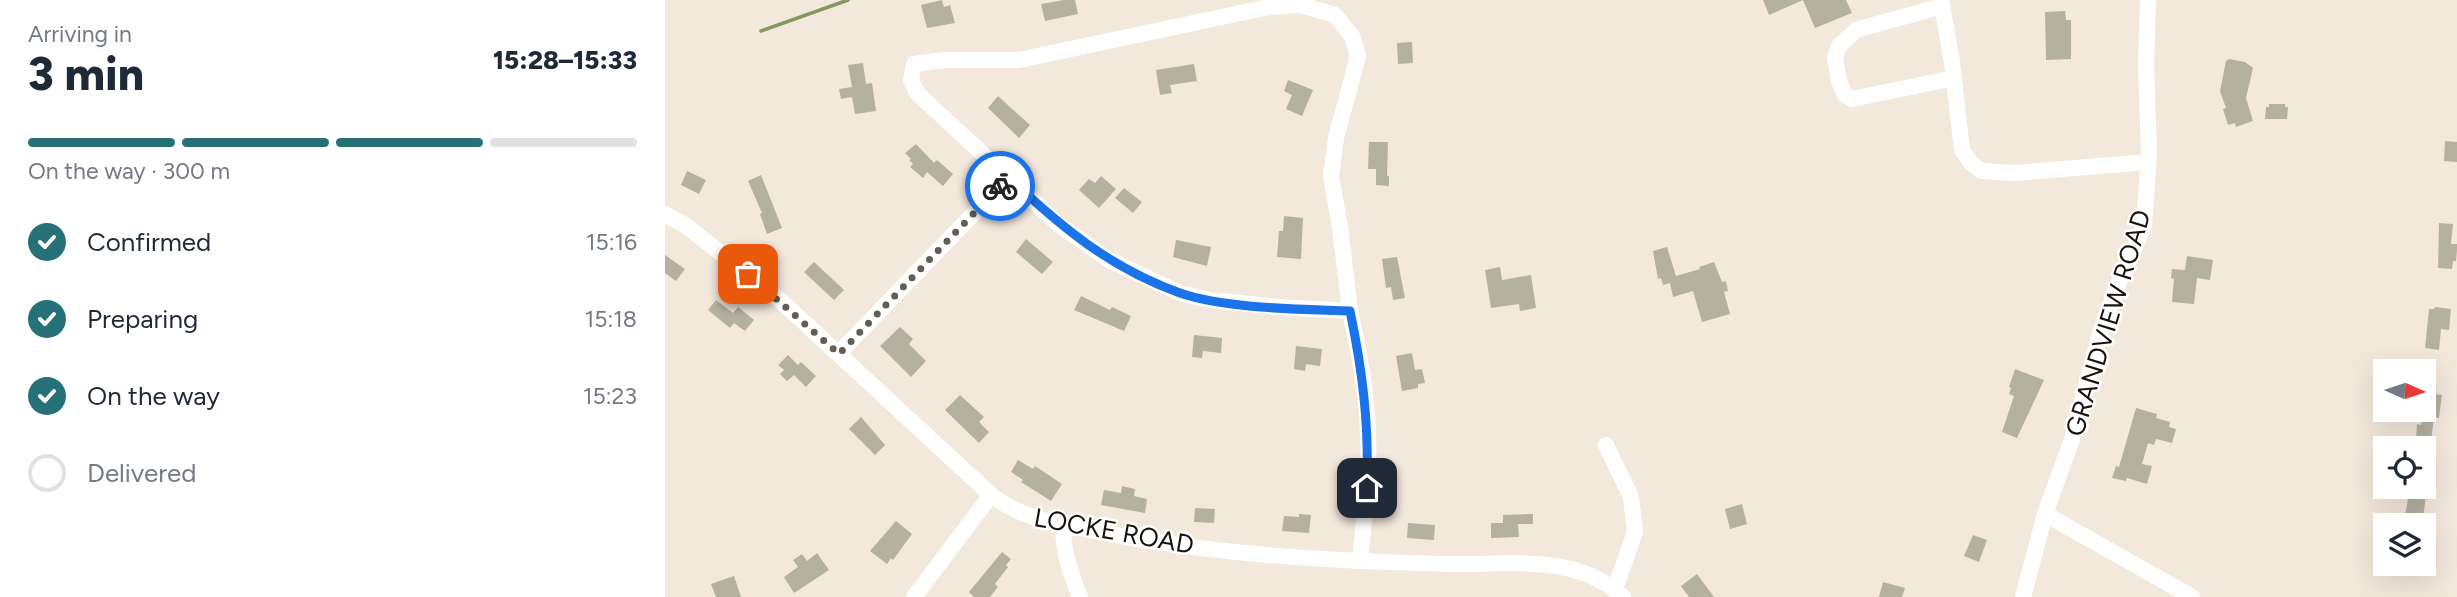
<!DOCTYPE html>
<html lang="en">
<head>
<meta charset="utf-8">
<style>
	:root { --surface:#fff; --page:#f2f2f3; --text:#1f2937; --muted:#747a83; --line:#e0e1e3; --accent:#267077 }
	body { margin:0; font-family:Figtree,sans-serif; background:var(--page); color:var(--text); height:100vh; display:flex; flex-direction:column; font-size:26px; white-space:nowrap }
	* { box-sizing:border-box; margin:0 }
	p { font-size:23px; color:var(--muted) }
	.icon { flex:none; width:38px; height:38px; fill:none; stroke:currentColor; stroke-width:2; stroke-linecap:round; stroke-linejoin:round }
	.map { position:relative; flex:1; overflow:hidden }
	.panel { display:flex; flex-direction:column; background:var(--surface); width:665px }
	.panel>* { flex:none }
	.needle { width:46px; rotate:93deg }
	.fabs { position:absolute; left:1708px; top:359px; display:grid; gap:14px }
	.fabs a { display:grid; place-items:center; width:63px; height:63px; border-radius:0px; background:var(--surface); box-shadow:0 7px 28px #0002; font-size:35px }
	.pin { position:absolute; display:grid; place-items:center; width:60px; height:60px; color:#fff; margin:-30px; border-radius:14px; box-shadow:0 4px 10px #0006 }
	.courier { position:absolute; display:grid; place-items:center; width:70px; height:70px; margin:-35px; border:5px solid #1a73e8; border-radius:50%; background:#fff; color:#222; box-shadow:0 2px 9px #0007 }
	.headline em { font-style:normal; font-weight:800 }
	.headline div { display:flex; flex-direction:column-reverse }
	.headline { display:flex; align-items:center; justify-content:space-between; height:119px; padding:0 28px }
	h1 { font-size:46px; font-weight:800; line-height:52px }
	.bar { display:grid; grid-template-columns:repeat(4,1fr); gap:10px 7px; align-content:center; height:84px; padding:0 28px }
	.bar i { height:9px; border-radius:5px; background:var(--line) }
	.bar .current { background:var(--accent) }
	.bar p { grid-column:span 4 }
	ol { padding:0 28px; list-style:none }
	li { display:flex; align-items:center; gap:21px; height:77px }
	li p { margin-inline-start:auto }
	li .icon { padding:7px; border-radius:50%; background:var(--accent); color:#fff; stroke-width:4 }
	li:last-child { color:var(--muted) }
	li i { width:38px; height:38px; border:4px solid var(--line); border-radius:50% }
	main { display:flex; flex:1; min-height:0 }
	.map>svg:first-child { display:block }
</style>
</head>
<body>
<main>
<section class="panel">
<div class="headline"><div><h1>3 min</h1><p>Arriving in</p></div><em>15:28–15:33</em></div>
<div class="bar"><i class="current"></i><i class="current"></i><i class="current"></i><i></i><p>On the way · 300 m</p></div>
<ol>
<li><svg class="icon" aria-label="check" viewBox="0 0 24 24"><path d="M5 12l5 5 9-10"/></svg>Confirmed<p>15:16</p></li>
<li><svg class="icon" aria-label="check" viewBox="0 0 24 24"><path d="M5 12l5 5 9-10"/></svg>Preparing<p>15:18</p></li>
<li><svg class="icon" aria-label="check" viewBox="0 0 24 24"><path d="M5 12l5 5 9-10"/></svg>On the way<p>15:23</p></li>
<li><i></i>Delivered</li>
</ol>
</section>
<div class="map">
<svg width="1792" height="597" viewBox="0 0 1792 597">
	<rect width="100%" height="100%" fill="#f3e8dc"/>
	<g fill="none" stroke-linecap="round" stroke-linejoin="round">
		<polyline stroke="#849859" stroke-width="3.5" points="96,31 183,0"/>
	</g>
	<g fill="#b4b1a3">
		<polygon points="277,0 279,7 285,5 290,23 262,28 256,5"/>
		<polygon points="399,0 410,0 413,14 380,21 376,4"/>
		<polygon points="1098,0 1181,0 1187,13 1150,28 1138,0 1104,15"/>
		<polygon points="1400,11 1401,20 1406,20 1406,59 1381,60 1380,12"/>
		<polygon points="747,42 748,63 733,64 732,43"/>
		<polygon points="1564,59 1580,62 1588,68 1581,98 1588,121 1571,127 1570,123 1563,125 1558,109 1561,108 1555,91 1561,61"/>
		<polygon points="198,63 201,84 207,83 211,111 190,114 187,97 176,99 174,89 187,87 183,65"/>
		<polygon points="529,64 532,81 505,85 507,93 495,95 491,70"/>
		<polygon points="623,80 648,90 637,116 621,109 627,95 619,91"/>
		<polygon points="333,96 365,125 354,138 323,108"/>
		<polygon points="1604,104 1620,104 1620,107 1623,107 1622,119 1600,119 1601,107 1604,107"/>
		<polygon points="1780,141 1792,142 1792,162 1779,161"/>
		<polygon points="704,142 723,142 722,176 724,176 724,186 711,185 711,169 703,169"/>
		<polygon points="251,144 269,163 272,160 288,174 278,186 262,172 258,178 245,167 248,164 244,160 246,159 240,153"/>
		<polygon points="22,171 41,180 34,194 16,185"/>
		<polygon points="96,175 117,228 102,234 95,214 97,213 83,181"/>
		<polygon points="436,176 451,189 434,208 414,190 424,179 430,183"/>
		<polygon points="459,188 477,202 468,213 450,198"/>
		<polygon points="619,216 638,218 636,259 612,257 614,231 618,231"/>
		<polygon points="1774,223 1788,224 1786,244 1792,244 1792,250 1791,261 1788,261 1787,269 1773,268"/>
		<polygon points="361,239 388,262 377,274 351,252"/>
		<polygon points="511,240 546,247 542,266 508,257"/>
		<polygon points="1002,247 1011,276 1035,269 1034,267 1049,262 1057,282 1061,281 1063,291 1059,292 1065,314 1037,322 1028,291 1008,297 1005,283 998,285 996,278 993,279 988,251"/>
		<polygon points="0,255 20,269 11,281 0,273"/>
		<polygon points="1522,256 1548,260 1545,280 1532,278 1529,304 1507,302 1509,279 1506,278 1507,269 1520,270"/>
		<polygon points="732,257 740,298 728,300 726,287 721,288 717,259"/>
		<polygon points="149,262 179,290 169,300 139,272"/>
		<polygon points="835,267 837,280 866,275 871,308 855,311 854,304 826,308 820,270"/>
		<polygon points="416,296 445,310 447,307 466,316 459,331 409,310"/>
		<polygon points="51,300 68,313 73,307 89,320 80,331 69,323 65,328 43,310"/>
		<polygon points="1770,307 1786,309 1784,330 1776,329 1774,350 1760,348 1764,309 1769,309"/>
		<polygon points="235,327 248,339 244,344 261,361 246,377 215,346"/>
		<polygon points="529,335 557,338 556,353 538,351 537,358 527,357"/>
		<polygon points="631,346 657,349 655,366 641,364 640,371 629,369"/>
		<polygon points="747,353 750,370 757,369 760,383 753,384 753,388 737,391 731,356"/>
		<polygon points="123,355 133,365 136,362 151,376 141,387 129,375 122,381 115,374 119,370 113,365"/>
		<polygon points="1350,369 1379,380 1352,438 1337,432 1349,396 1344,394 1346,388 1344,387"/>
		<polygon points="1761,393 1777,395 1774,418 1769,417 1766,441 1751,439 1752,424 1756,425"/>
		<polygon points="295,395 319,417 314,422 324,432 314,443 280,410"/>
		<polygon points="1471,408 1492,414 1491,418 1505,422 1504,427 1511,429 1507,443 1491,439 1489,445 1483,443 1477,464 1487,466 1482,484 1462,478 1461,481 1447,478 1451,466 1454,467"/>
		<polygon points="196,417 220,445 210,455 184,429"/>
		<polygon points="353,460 368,469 370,466 397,484 386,501 356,482 358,480 346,472"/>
		<polygon points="457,486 470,489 469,496 482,499 480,513 436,505 439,490 456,493"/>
		<polygon points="1744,493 1761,495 1758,518 1760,519 1760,525 1721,525 1730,515 1740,516"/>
		<polygon points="1077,504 1082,524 1065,529 1060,509"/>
		<polygon points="530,508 550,509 549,523 529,522"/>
		<polygon points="634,514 646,515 644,533 617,531 619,516 634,517"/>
		<polygon points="868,514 868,524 853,524 854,537 826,538 826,523 838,523 838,515"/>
		<polygon points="231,521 247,534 228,560 226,558 222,564 205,551"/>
		<polygon points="743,523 770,525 769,540 742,538"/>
		<polygon points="1308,535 1322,540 1314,562 1299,556"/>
		<polygon points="337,552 346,559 341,565 343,567 330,584 333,587 325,597 309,597 304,592"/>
		<polygon points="152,553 164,570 129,593 119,577 133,567 128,560 137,554 142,561"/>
		<polygon points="1032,574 1049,597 1024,597 1016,586"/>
		<polygon points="69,576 76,597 51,597 46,584"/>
		<polygon points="1218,582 1240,588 1237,597 1214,597"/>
	</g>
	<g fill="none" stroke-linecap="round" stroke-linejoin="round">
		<g stroke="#fff" stroke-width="16">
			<polyline points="1276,0 1287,62 1297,150 1306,163 1317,171 1349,173 1483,162"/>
			<polyline points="1277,6 1191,30 1174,46 1170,58 1174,81 1180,95 1187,99 1289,78"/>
			<path d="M0,214l20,11 95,75 211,195c30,24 68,29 105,36 115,24 236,30 354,33 60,1 126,-11 173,33"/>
			<path d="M685,311l-10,-84 -9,-51 5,-38 22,-82 -6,-20 -17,-21 -34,-10 -32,2 -250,53h-75l-30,4 -3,16 6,13 141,131 51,36 71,33 30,7 69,7 71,4c9,41 17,82 18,124 2,42 -4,83 -8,125"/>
			<polyline points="174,353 343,178"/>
			<polyline points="941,445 966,497 970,532 950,589"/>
			<polyline points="1380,514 1527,597"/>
			<path d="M398,525c0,27 7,47 17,72"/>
			<polyline points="249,597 326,495"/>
			<polyline points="1358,597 1380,514 1407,439 1435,334 1451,289 1479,226 1484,154 1481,64 1483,0"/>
		</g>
	</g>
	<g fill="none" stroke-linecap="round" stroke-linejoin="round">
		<polyline stroke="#635d56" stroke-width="7" stroke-dasharray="0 12.6" points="83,274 174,354 335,186"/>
		<path stroke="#1a73e8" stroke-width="9" d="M335,186l8,-9c53,50 102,91 172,116 47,16 120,16 170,18 13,62 19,114 17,177"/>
	</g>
	<g text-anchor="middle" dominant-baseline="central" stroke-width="5" stroke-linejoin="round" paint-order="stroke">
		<g font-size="26" fill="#16120e" stroke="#fff">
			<text transform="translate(1443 323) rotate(-73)">GRANDVIEW ROAD</text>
			<text transform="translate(449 531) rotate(10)">LOCKE ROAD</text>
		</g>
	</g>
</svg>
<div class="fabs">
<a><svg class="needle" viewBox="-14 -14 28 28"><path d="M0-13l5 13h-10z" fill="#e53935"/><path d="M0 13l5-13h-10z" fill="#747a83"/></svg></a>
<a><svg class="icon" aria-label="locate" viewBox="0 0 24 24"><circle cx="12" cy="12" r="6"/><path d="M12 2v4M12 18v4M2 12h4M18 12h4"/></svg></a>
<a><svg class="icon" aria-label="layers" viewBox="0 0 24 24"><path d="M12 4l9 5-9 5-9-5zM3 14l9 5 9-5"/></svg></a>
</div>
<div class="pin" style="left:83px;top:274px;background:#ea580c"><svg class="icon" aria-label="bag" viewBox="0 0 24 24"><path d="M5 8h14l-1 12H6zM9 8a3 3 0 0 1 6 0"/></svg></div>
<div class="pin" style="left:702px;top:488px;background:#1f2937"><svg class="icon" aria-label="home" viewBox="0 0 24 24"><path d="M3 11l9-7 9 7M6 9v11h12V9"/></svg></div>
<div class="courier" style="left:335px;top:186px"><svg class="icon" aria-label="bike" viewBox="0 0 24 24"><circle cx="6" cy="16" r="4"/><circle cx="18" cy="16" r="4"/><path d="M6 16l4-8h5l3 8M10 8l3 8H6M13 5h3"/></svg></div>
</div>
</main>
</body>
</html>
